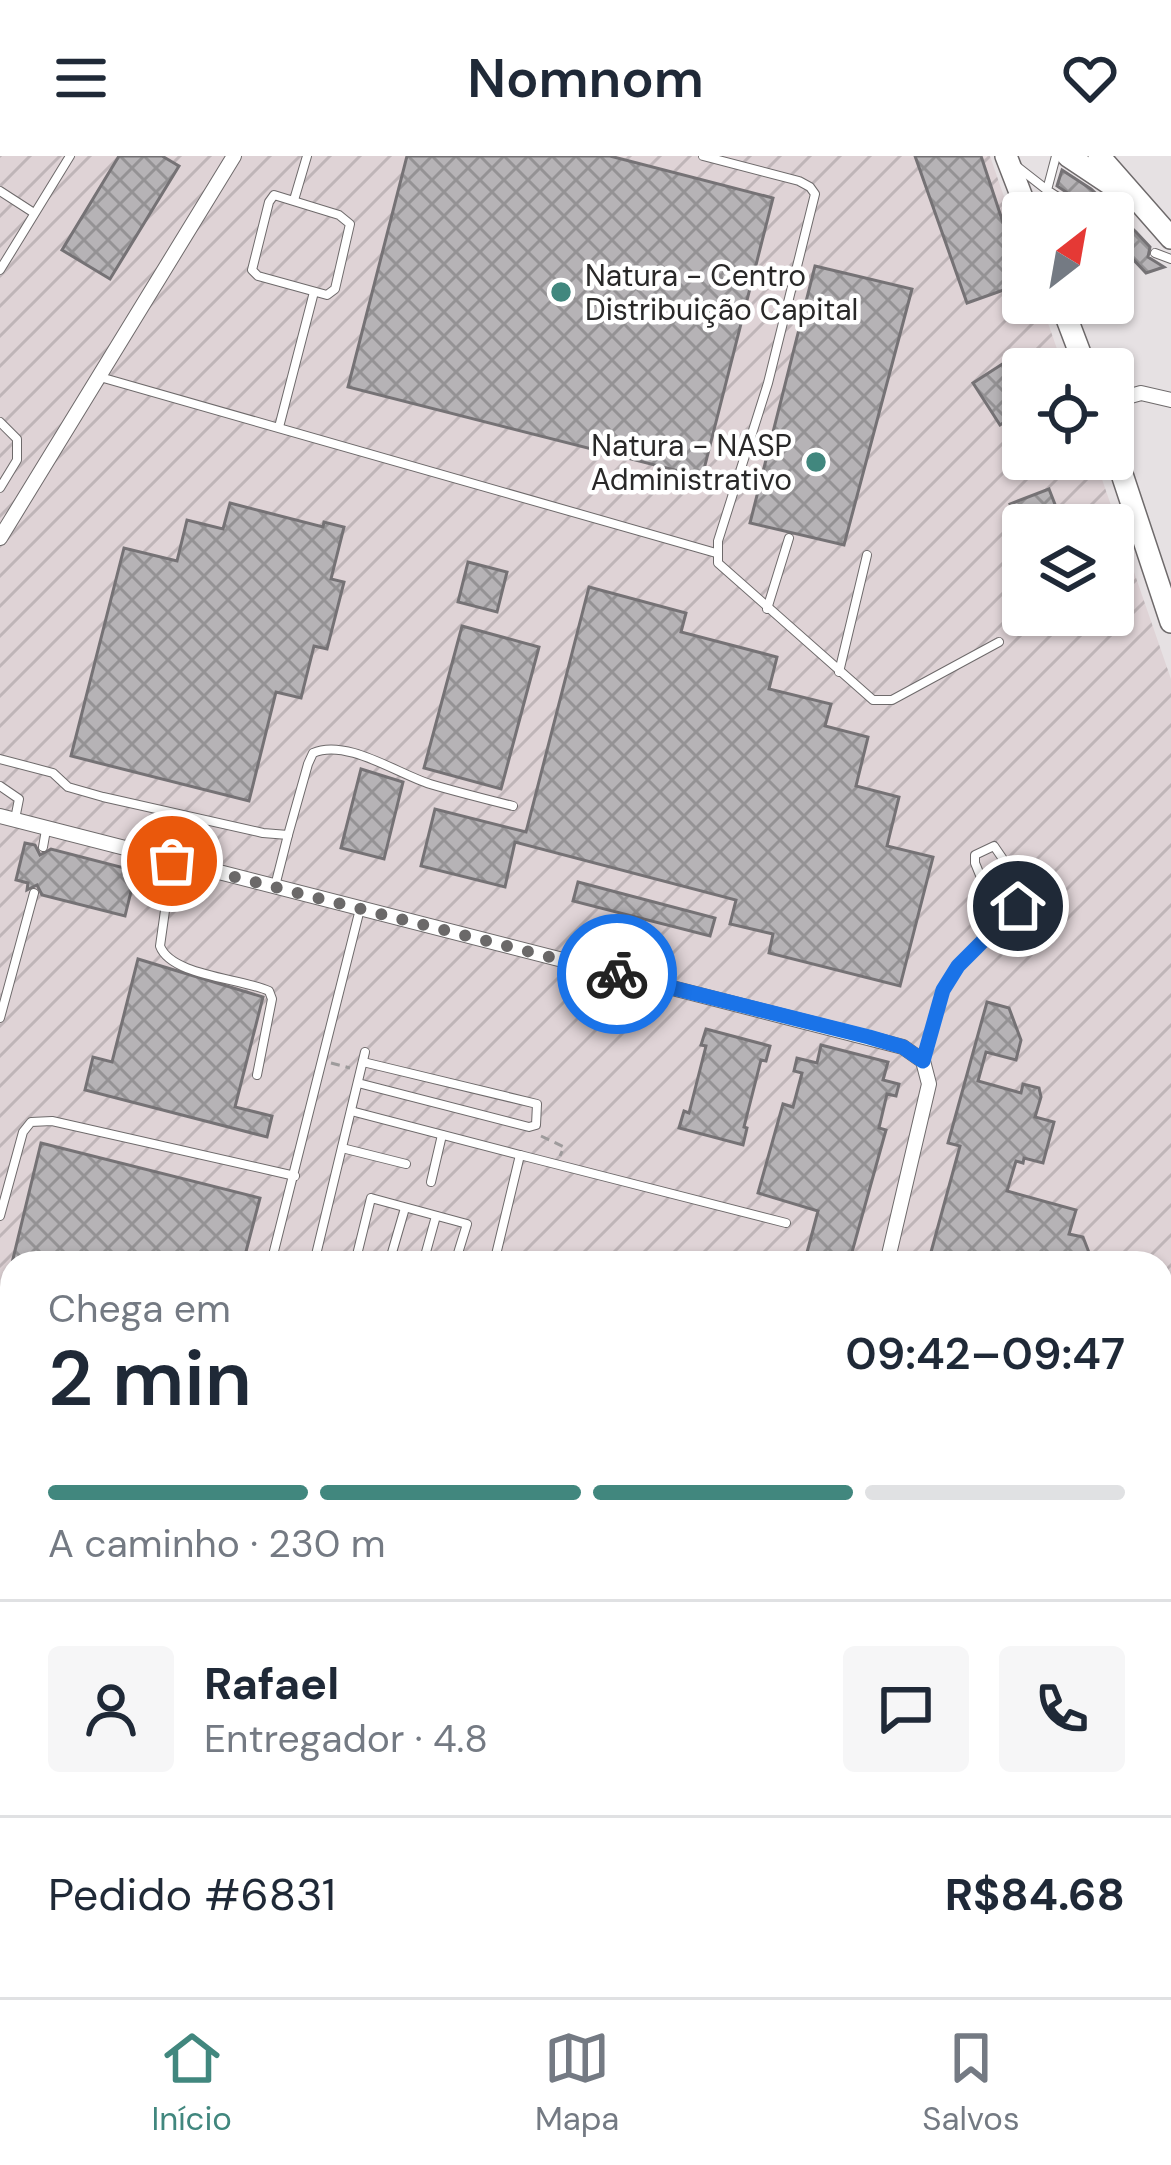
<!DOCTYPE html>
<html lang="pt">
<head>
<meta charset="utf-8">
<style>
	:root { --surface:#fff; --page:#f6f6f7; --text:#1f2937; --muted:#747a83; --line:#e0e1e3; --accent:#41877e }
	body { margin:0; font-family:"DM Sans",sans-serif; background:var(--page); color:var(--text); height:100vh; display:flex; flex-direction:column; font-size:45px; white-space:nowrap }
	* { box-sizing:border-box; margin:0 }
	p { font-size:39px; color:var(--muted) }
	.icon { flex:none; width:66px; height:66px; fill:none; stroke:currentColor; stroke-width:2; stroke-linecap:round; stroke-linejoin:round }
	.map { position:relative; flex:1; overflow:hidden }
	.side { position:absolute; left:0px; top:1095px; width:1173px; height:747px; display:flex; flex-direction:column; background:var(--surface); border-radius:36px 36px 0 0; box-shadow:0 3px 9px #0004 }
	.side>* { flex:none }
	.needle { width:78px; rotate:31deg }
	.buttons { position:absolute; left:1002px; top:36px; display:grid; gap:24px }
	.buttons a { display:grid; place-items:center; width:132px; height:132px; border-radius:12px; background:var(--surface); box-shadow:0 3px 9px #0004; font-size:60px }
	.pin { position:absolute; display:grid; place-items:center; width:102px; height:102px; color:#fff; margin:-51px; border:6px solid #fff; border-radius:50%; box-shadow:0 3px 12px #0007 }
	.courier { position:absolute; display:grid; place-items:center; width:120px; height:120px; margin:-60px; border:9px solid #1a73e8; border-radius:50%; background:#fff; color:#222; box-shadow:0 3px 15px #0007 }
	.summary em { font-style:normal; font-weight:600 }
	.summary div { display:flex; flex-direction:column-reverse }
	.summary { display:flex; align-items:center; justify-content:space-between; height:204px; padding:0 48px }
	h1 { font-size:78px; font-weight:600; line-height:90px }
	.bar { display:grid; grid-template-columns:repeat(4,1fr); gap:18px 12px; align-content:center; height:144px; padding:0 48px }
	.bar i { height:15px; border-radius:9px; background:var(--line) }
	.bar .active { background:var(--accent) }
	.bar p { grid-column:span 4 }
	.line { display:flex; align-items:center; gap:30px; padding:0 48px; border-top:3px solid var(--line) }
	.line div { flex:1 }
	.round { display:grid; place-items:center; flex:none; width:126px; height:126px; border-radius:12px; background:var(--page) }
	header { display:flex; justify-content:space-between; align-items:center; height:156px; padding:0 48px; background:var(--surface); font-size:54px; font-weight:600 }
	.tab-bar { display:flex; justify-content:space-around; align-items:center; height:168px; border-top:3px solid var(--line); background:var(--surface); font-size:33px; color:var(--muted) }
	.tab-bar a { display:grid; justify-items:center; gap:6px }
	.tab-bar .active { color:var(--accent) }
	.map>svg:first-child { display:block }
</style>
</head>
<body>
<header><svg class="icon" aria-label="menu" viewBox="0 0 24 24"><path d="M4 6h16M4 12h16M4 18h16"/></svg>Nomnom<svg class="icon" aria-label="heart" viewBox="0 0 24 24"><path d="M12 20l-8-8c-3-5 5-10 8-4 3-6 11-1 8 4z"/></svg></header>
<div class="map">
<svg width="1171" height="1841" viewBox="0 0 1171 1841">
	<defs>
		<pattern id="industrial-furrows" width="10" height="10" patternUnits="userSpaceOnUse" patternTransform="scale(3)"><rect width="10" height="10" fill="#dfd3d6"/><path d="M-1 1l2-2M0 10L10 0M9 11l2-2" fill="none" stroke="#bfb5b8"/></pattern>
		<pattern id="water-waves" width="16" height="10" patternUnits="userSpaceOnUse" patternTransform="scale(3)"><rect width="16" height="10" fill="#b8b4f4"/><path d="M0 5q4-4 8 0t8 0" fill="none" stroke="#9692c6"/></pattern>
		<pattern id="building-cross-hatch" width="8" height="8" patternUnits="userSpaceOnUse" patternTransform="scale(3)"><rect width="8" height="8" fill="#b6b3b6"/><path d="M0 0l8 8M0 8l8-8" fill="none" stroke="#949294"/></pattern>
	</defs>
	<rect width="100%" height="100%" fill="#e6e1e3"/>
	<path fill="url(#industrial-furrows)" fill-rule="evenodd" d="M0,0h990l33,96v51h18l23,66h-41v90h72l76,220v1182h-10v-598h-1149v496l-12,-7zM1023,369h90v90h-90z"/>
	<polygon fill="url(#water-waves)" points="0,1775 12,1778 12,1830 201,1830 313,1841 0,1841"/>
	<g fill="url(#building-cross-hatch)" stroke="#757275" stroke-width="3">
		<polygon points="119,0 162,0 179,10 110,123 62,94"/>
		<polygon points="407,0 610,0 773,42 702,321 348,231"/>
		<polygon points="915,0 981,0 1023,127 967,147"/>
		<polygon points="1062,14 1091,33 1136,76 1150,91 1148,101 1164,111 1146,117 1113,82 1113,57 1091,57 1087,50 1057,30"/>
		<polygon points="815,110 912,133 844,389 750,367"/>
		<polygon points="1007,205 1023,230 1023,254 1000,269 973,227"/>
		<polygon points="1049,333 1063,369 1018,369 1010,348"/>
		<polygon points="230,347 323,371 324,366 344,371 331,423 344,426 327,493 314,490 301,542 276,536 249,645 71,600 124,392 177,405 187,364 223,373"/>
		<polygon points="468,406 507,416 497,456 458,446"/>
		<polygon points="589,431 686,457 681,476 777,501 769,533 831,548 825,570 868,581 856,630 899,641 887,690 933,701 900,830 769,797 773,778 730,768 736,744 515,686 505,731 421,710 435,653 526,676"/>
		<polygon points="462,470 539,491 501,633 424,612"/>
		<polygon points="361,613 403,626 384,703 341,692"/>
		<polygon points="25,687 35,689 40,699 51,693 136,715 125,760 42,739 37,729 27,734 28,727 16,724"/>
		<polygon points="578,726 715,762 710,780 573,745"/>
		<polygon points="138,803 263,841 235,951 272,960 267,981 85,934 93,901 112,906"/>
		<polygon points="987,846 1009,852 1021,884 1016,904 986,896 978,925 1021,937 1023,928 1039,932 1041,941 1035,961 1054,966 1043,1007 1024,1002 1023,1007 1016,1005 1007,1035 1076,1054 1069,1078 1083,1081 1093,1107 928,1107 960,990 948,987"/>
		<polygon points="706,873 770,890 766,905 761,904 744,971 747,972 743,989 679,972 684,955 689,957 706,890 701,889"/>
		<polygon points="821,889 888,906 883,924 899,928 896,940 887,938 879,972 886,974 849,1107 805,1104 818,1055 758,1037 783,948 793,951 802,917 794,915 797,902 817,907"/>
		<polygon points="41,987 260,1042 243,1107 12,1107"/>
	</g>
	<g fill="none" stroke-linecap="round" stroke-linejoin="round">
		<defs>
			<g id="lane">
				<polyline points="703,0 799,25 810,31 815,38 768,227 718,385 718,407 873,544 892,544 999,486"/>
				<polyline points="1056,0 1047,34 1083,57"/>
				<polyline points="1015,9 1047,34"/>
				<polyline points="0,35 34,57"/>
				<polygon points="274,39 339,59 350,68 335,133 327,139 258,120 252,114 269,46"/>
				<polyline points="294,44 307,0"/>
				<polyline points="1155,97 1171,103"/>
				<polyline points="0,114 70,0"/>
				<polyline points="100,221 716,397"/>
				<polyline points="0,266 17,283 17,304 0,332"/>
				<polyline points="279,271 314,136"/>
				<polyline points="767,453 789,382"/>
				<polyline points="839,516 867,399"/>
				<path d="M0,603l53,14 15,14 35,10 160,36 25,2 20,-71 5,-11c33,-15 85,21 117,31 27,8 55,15 83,22"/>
				<polyline points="0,630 19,643 15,663"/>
				<polyline points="43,691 46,674"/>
				<path d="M172,705l-12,85c11,30 81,32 109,45l3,8 -15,76"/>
				<polyline points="275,730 288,679"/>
				<polyline points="0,862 34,737"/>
				<path d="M923,904c9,-31 14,-66 33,-92 22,-29 59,-43 66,-81l-28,-41 -19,9v8l26,63"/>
				<polyline points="358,927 529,971 536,969 537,948 363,906"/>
				<polyline points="351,955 520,999"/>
				<polyline points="342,992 406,1008"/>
				<polyline points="431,1026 442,979"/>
				<polyline points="0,1060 23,976 31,966 52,965 295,1020"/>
				<polyline points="271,1107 360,753"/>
				<polyline points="314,1107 365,896"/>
				<polyline points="355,1107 371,1042 467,1068 455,1107"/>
				<polyline points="389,1107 405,1052"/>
				<polyline points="423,1107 436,1060"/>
				<polyline points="494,1107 520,999 786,1067"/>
				<polyline points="0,1184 12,1187"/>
				<polyline points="1161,1414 1171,1414"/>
				<polyline points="0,1441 12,1394"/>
				<polyline points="1161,1696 1171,1696"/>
			</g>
			<g id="street">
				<polyline points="1113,245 1141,237 1171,244"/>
				<polyline points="0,382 234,0"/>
				<polyline points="0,660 903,891 923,905 929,928 887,1107"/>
				<polyline points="1161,1334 1171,1345"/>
			</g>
			<g id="secondary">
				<polyline points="1006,0 1028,57"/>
				<polyline points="1068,0 1119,34"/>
				<polyline points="1099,0 1171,82"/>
				<polyline points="1061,147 1086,213"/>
				<polyline points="1113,291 1171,466"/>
			</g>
			<g id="highway">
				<polyline points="0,1639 12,1644"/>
				<polyline points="0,1705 12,1710"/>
				<polyline points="1161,1727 1171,1727"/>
				<polyline points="1161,1756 1171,1757"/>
				<polyline points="1161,1784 1171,1785"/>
				<polyline points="1161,1810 1171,1811"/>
			</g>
		</defs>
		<use href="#lane" stroke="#6e6a6b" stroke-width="10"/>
		<use href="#street" stroke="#6e6a6b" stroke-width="16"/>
		<use href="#secondary" stroke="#6e6a6b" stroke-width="24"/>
		<use href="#highway" stroke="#bfbebe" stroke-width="27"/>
		<g stroke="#9e9b9c" stroke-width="3" stroke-dasharray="9 6" stroke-linecap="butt">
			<polyline points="331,907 350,912"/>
			<polyline points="541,980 564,991 560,1000"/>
		</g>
		<use href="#lane" stroke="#fff" stroke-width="8"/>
		<use href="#street" stroke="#fff" stroke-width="14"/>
		<use href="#secondary" stroke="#fff" stroke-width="21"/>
		<use href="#highway" stroke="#fa8070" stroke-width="24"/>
	</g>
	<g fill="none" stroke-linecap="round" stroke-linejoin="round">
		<polyline stroke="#6b6969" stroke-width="12" stroke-dasharray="0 21.6" points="172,705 617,818"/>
		<polyline stroke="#1a73e8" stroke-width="15" points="617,818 869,881 903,891 923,905 943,834 958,810 1018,750"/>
	</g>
	<g fill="#41877e" stroke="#fff" stroke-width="4.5">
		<circle cx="561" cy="136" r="12"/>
		<circle cx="816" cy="306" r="12"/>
	</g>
	<g text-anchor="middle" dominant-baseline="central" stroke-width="9" stroke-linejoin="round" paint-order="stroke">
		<g font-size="30" fill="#292828" stroke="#fff" text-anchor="start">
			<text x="585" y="119">Natura - Centro<tspan x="585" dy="34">Distribuição Capital</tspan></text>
			<text x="792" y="289" text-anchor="end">Natura - NASP<tspan x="792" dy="34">Administrativo</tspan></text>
		</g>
	</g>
</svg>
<div class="buttons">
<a><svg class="needle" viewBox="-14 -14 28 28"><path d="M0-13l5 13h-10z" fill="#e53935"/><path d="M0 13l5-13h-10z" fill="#747a83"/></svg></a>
<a><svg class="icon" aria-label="locate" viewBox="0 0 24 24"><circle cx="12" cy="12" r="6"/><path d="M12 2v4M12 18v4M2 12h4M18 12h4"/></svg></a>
<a><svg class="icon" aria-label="layers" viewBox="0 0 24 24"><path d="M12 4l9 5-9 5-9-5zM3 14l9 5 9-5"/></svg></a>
</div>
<div class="pin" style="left:172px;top:705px;background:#ea580c"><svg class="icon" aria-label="bag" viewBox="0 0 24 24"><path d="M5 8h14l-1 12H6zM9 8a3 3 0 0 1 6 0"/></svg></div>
<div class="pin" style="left:1018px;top:750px;background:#1f2937"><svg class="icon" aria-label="home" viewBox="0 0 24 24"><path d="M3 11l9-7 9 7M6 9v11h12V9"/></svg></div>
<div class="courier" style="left:617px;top:818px"><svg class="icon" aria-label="bike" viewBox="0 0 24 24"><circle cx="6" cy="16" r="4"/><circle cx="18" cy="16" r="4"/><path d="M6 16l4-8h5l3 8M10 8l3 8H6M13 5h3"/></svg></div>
<section class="side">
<div class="summary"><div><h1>2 min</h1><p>Chega em</p></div><em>09:42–09:47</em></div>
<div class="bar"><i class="active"></i><i class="active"></i><i class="active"></i><i></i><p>A caminho · 230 m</p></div>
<div class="line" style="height:216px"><a class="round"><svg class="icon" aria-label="person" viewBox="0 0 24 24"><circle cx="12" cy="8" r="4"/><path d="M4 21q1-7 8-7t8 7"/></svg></a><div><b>Rafael</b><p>Entregador · 4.8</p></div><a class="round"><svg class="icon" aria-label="chat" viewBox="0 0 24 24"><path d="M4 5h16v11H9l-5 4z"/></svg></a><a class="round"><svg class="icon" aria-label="phone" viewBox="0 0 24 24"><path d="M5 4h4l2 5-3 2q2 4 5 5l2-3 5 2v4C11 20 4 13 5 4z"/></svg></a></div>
<div class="line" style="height:156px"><div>Pedido #6831</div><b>R$84.68</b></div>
</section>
</div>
<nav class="tab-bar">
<a class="active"><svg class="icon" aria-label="home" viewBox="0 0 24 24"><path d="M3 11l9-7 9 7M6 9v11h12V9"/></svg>Início</a>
<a><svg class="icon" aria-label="map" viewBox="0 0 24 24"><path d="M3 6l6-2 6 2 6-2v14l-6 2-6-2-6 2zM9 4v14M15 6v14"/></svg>Mapa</a>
<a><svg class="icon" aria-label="saved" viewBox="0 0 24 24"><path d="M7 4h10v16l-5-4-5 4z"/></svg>Salvos</a>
</nav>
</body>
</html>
